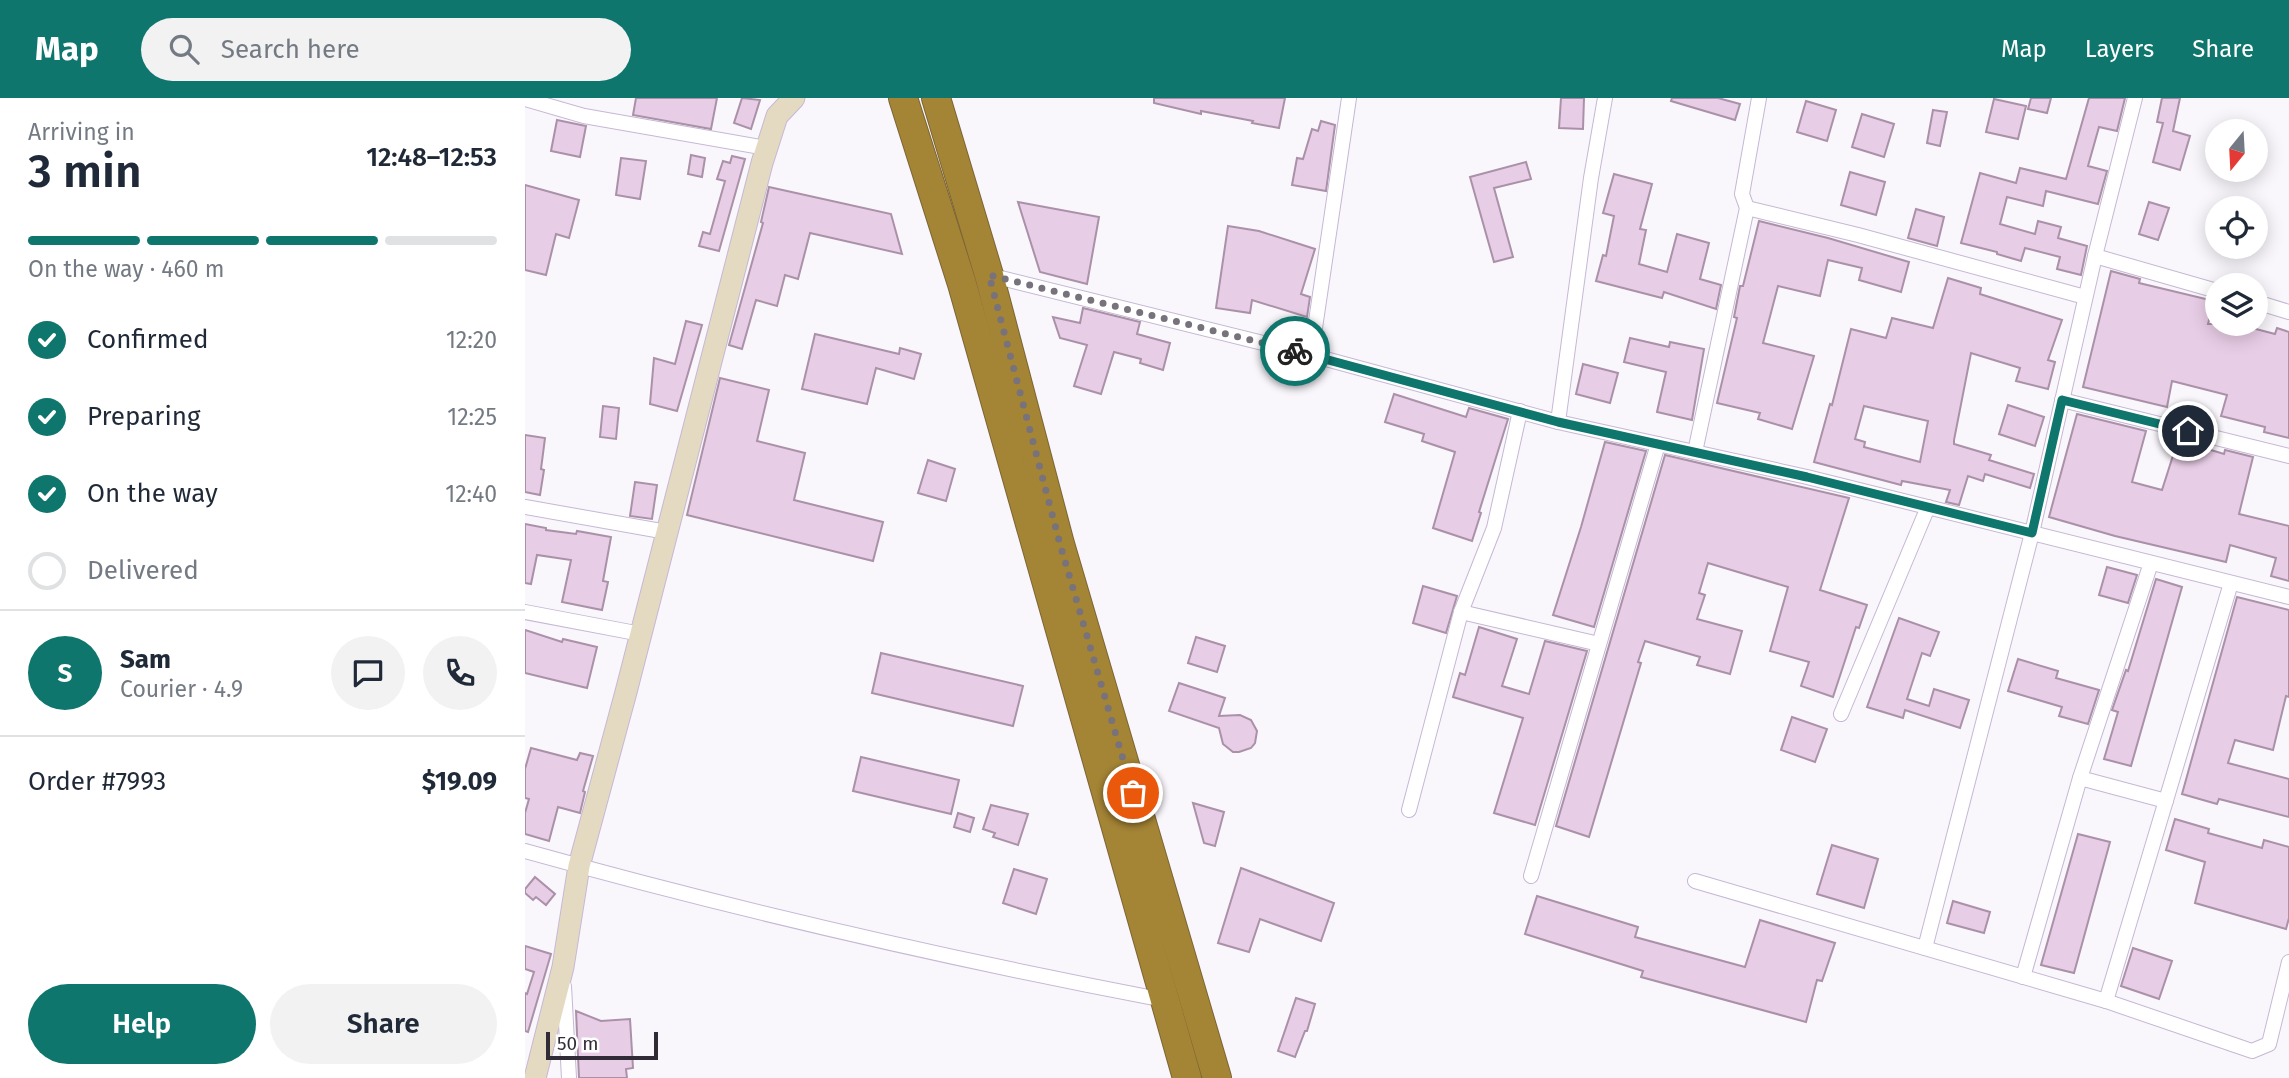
<!DOCTYPE html>
<html lang="en">
<head>
<meta charset="utf-8">
<style>
	:root { --surface:#fff; --page:#f2f2f3; --text:#1f2937; --muted:#747a83; --line:#e0e1e3; --accent:#0f766e }
	body { margin:0; font-family:"Fira Sans",sans-serif; background:var(--page); color:var(--text); height:100vh; display:flex; flex-direction:column; font-size:26px; white-space:nowrap }
	* { box-sizing:border-box; margin:0 }
	p { font-size:23px; color:var(--muted) }
	.icon { flex:none; width:38px; height:38px; fill:none; stroke:currentColor; stroke-width:2; stroke-linecap:round; stroke-linejoin:round }
	.map { position:relative; flex:1; overflow:hidden }
	.details { display:flex; flex-direction:column; background:var(--surface); width:525px }
	.details>* { flex:none }
	.needle { width:46px; rotate:198deg }
	.fabs { position:absolute; left:1680px; top:21px; display:grid; gap:14px }
	.fabs a { display:grid; place-items:center; width:63px; height:63px; border-radius:50%; background:var(--surface); box-shadow:0 4px 18px #0003; font-size:35px }
	.scale { position:absolute; left:21px; bottom:18px; width:112px; box-sizing:border-box; padding-left:7px; border:4px solid #312b37; border-top:0; font-size:19px; line-height:24px; white-space:nowrap; color:#312b37; -webkit-text-stroke:5px #fff; paint-order:stroke }
	.pin { position:absolute; display:grid; place-items:center; width:60px; height:60px; color:#fff; margin:-30px; border:4px solid #fff; border-radius:50%; box-shadow:0 2px 7px #0007 }
	.courier { position:absolute; display:grid; place-items:center; width:70px; height:70px; margin:-35px; border:5px solid #0f766e; border-radius:50%; background:#fff; color:#222; box-shadow:0 2px 9px #0007 }
	.headline em { font-style:normal; font-weight:600 }
	.headline div { display:flex; flex-direction:column-reverse }
	.headline { display:flex; align-items:center; justify-content:space-between; height:119px; padding:0 28px }
	h1 { font-size:46px; font-weight:600; line-height:52px }
	.bar { display:grid; grid-template-columns:repeat(4,1fr); gap:10px 7px; align-content:center; height:84px; padding:0 28px }
	.bar i { height:9px; border-radius:5px; background:var(--line) }
	.bar .selected { background:var(--accent) }
	.bar p { grid-column:span 4 }
	.line { display:flex; align-items:center; gap:18px; padding:0 28px; border-top:2px solid var(--line) }
	.line div { flex:1 }
	.round { display:grid; place-items:center; flex:none; width:74px; height:74px; border-radius:37px; background:var(--page) }
	ol { padding:0 28px; list-style:none }
	li { display:flex; align-items:center; gap:21px; height:77px }
	li p { margin-inline-start:auto }
	li .icon { padding:7px; border-radius:50%; background:var(--accent); color:#fff; stroke-width:4 }
	li:last-child { color:var(--muted) }
	li i { width:38px; height:38px; border:4px solid var(--line); border-radius:50% }
	.cta { display:flex; gap:14px; margin-top:auto; padding:14px 28px }
	.cta a { flex:1; height:80px; border-radius:42px; background:var(--accent); color:#fff; font-size:28px; font-weight:600; line-height:80px; text-align:center }
	.cta a+a { background:var(--page); color:var(--text) }
	header { display:flex; align-items:center; gap:42px; box-sizing:border-box; height:98px; padding:0 35px; background:var(--accent); color:#fff }
	header strong { font-size:33px }
	nav { display:flex; gap:38px; margin-inline-start:auto; font-size:24px }
	.search { width:490px; height:63px; background:var(--page); display:flex; align-items:center; gap:18px; box-sizing:border-box; padding:0 24px; border-radius:38px; color:var(--muted); font-size:26px }
	main { display:flex; flex:1; min-height:0 }
	.map>svg:first-child { display:block }
</style>
</head>
<body>
<header>
<strong>Map</strong>
<div class="search"><svg class="icon" aria-label="search" viewBox="0 0 24 24"><circle cx="10" cy="10" r="6"/><path d="M15 15l6 6"/></svg>Search here</div>
<nav><a>Map</a><a>Layers</a><a>Share</a></nav>
</header>
<main>
<section class="details">
<div class="headline"><div><h1>3 min</h1><p>Arriving in</p></div><em>12:48–12:53</em></div>
<div class="bar"><i class="selected"></i><i class="selected"></i><i class="selected"></i><i></i><p>On the way · 460 m</p></div>
<ol>
<li><svg class="icon" aria-label="check" viewBox="0 0 24 24"><path d="M5 12l5 5 9-10"/></svg>Confirmed<p>12:20</p></li>
<li><svg class="icon" aria-label="check" viewBox="0 0 24 24"><path d="M5 12l5 5 9-10"/></svg>Preparing<p>12:25</p></li>
<li><svg class="icon" aria-label="check" viewBox="0 0 24 24"><path d="M5 12l5 5 9-10"/></svg>On the way<p>12:40</p></li>
<li><i></i>Delivered</li>
</ol>
<div class="line" style="height:126px"><b class="round" style="background:var(--accent);color:#fff">S</b><div><b>Sam</b><p>Courier · 4.9</p></div><a class="round"><svg class="icon" aria-label="chat" viewBox="0 0 24 24"><path d="M4 5h16v11H9l-5 4z"/></svg></a><a class="round"><svg class="icon" aria-label="phone" viewBox="0 0 24 24"><path d="M5 4h4l2 5-3 2q2 4 5 5l2-3 5 2v4C11 20 4 13 5 4z"/></svg></a></div>
<div class="line" style="height:91px"><div>Order #7993</div><b>$19.09</b></div>
<div class="cta"><a>Help</a><a>Share</a></div>
</section>
<div class="map">
<svg width="1764" height="980" viewBox="0 0 1764 980">
	<rect width="100%" height="100%" fill="#f9f6fc"/>
	<g fill="#e8cde6" stroke="#aa91a8" stroke-width="2" fill-rule="evenodd">
		<polygon points="111,0 192,0 186,31 108,17"/>
		<polygon points="217,0 235,2 226,31 209,25"/>
		<polygon points="629,0 760,0 754,30 727,25 728,23 676,13 676,16 629,5"/>
		<polygon points="1036,0 1059,0 1058,31 1034,30"/>
		<polygon points="1147,0 1193,0 1215,6 1210,22 1146,3"/>
		<polygon points="1506,0 1526,0 1522,15 1503,11"/>
		<polygon points="1564,0 1600,0 1592,33 1574,29 1563,68 1582,73 1573,106 1521,93 1518,108 1482,99 1475,126 1510,136 1513,123 1536,129 1533,140 1562,148 1556,177 1532,171 1535,159 1500,150 1496,163 1472,156 1472,154 1436,145 1455,75 1491,85 1495,70 1541,81"/>
		<polygon points="1637,0 1655,0 1648,33 1665,38 1655,72 1628,64 1638,25 1632,24"/>
		<polygon points="1469,1 1501,8 1493,41 1461,34"/>
		<polygon points="1281,3 1311,12 1302,43 1272,34"/>
		<polygon points="1408,12 1422,14 1415,48 1402,45"/>
		<polygon points="1337,16 1369,26 1359,59 1327,49"/>
		<polygon points="32,22 61,28 55,59 26,53"/>
		<polygon points="796,23 810,27 801,93 767,87 772,60 778,61 787,31 793,33"/>
		<polygon points="166,57 180,60 177,79 163,76"/>
		<polygon points="207,58 220,61 194,153 174,148 178,134 185,136 200,83 192,81 198,63 205,65"/>
		<polygon points="96,60 121,63 115,101 91,97"/>
		<polygon points="1001,64 1006,81 969,90 988,159 969,164 945,79"/>
		<polygon points="1325,74 1360,84 1351,117 1316,107"/>
		<polygon points="1089,76 1127,86 1115,131 1121,132 1114,166 1142,174 1152,136 1184,145 1175,181 1196,187 1191,211 1139,194 1137,200 1071,183 1078,157 1081,158 1089,118 1078,115"/>
		<polygon points="0,87 54,102 44,140 31,136 21,177 0,172"/>
		<polygon points="244,89 366,116 377,156 285,135 273,181 260,177 252,208 231,202 217,251 204,247 238,125 236,124"/>
		<polygon points="493,104 574,119 562,186 515,174"/>
		<polygon points="1624,104 1644,110 1633,142 1614,136"/>
		<polygon points="1391,111 1419,119 1412,148 1383,140"/>
		<polygon points="1234,123 1303,140 1384,164 1376,194 1334,182 1337,170 1303,162 1295,198 1253,188 1238,245 1289,258 1267,331 1233,321 1235,315 1192,305 1212,220 1209,219 1215,188 1218,188"/>
		<polygon points="703,128 734,133 790,151 776,196 785,199 782,219 727,202 725,215 691,210"/>
		<polygon points="1586,173 1615,181 1614,185 1689,203 1683,226 1712,226 1750,236 1752,230 1764,234 1764,340 1739,334 1740,329 1696,318 1702,297 1647,283 1642,309 1558,289"/>
		<path d="M1423,180l33,10 -1,6 82,26 -14,40 7,2 -7,27 -32,-8 4,-13 -49,-15 -17,87v4l37,11 -2,5 45,14 -4,14 -45,-14 -2,7 -15,-5 -9,29 -13,-3 4,-12 -48,-9 -1,4 -87,-23 16,-58 2,1 19,-76 35,9 6,-20 41,10zM1339,308l64,15 -8,41 -56,-15 1,-5 -10,-3z"/>
		<polygon points="558,210 615,224 612,236 645,245 638,272 615,265 616,261 589,254 576,296 549,288 562,247 535,240 528,219 555,225"/>
		<polygon points="161,223 177,227 152,313 125,306 129,260 150,266"/>
		<polygon points="290,236 374,256 375,250 396,256 389,281 351,270 342,306 277,291"/>
		<polygon points="1105,240 1144,249 1145,244 1179,251 1167,322 1132,314 1141,274 1099,264"/>
		<polygon points="1058,266 1093,275 1085,305 1051,296"/>
		<polygon points="195,280 244,292 232,343 280,355 269,402 358,424 348,463 162,417"/>
		<polygon points="869,296 941,319 944,310 983,321 954,414 956,415 947,443 908,430 930,354 897,343 899,336 860,324"/>
		<polygon points="1483,307 1519,319 1510,348 1474,336"/>
		<polygon points="78,308 94,310 91,341 75,339"/>
		<polygon points="1552,316 1621,333 1607,384 1637,392 1653,342 1699,356 1700,352 1728,359 1714,416 1764,428 1764,483 1746,478 1751,460 1705,447 1701,464 1590,438 1524,419"/>
		<polygon points="0,337 20,340 16,371 19,372 15,397 0,394"/>
		<polygon points="1080,344 1121,353 1069,529 1028,517 1056,429"/>
		<polygon points="1140,357 1324,400 1295,492 1342,507 1334,530 1331,529 1308,599 1276,588 1284,564 1245,553 1263,489 1183,465 1174,495 1180,497 1172,521 1217,533 1205,576 1172,567 1175,559 1120,543 1113,564 1116,565 1064,739 1031,728"/>
		<polygon points="403,362 430,371 421,403 393,395"/>
		<polygon points="110,384 132,387 127,421 105,418"/>
		<polygon points="0,426 21,430 21,432 51,436 52,433 86,439 78,483 83,484 77,512 37,504 46,462 12,457 6,486 0,485"/>
		<polygon points="1582,469 1612,477 1603,505 1574,497"/>
		<polygon points="1631,481 1657,489 1606,668 1579,661 1593,614 1587,612 1601,572 1603,573"/>
		<polygon points="898,488 932,498 921,535 888,525"/>
		<polygon points="1712,499 1764,512 1764,599 1761,598 1748,652 1710,642 1703,665 1764,681 1764,719 1694,701 1692,706 1657,696"/>
		<polygon points="1374,520 1414,534 1405,558 1397,555 1382,601 1404,608 1409,591 1444,602 1435,630 1380,612 1378,620 1342,609"/>
		<polygon points="954,529 992,541 977,588 1004,596 1020,543 1062,553 1010,727 969,715 998,620 928,599 935,575 940,577"/>
		<polygon points="0,532 37,544 38,541 72,549 62,590 0,575"/>
		<polygon points="671,539 700,548 692,574 663,565"/>
		<polygon points="356,555 498,588 488,628 347,595"/>
		<polygon points="1493,561 1533,573 1531,580 1574,592 1563,626 1534,618 1537,609 1483,593"/>
		<polygon points="654,585 700,600 694,618 715,617 726,622 732,633 730,645 726,650 714,654 708,654 698,646 694,630 644,613"/>
		<polygon points="1267,619 1302,631 1290,664 1256,652"/>
		<polygon points="6,650 52,662 55,655 68,658 58,693 60,694 55,715 33,709 24,743 0,736 0,715 4,701 0,700 0,671"/>
		<polygon points="336,659 434,682 426,716 328,693"/>
		<polygon points="668,705 699,714 690,748 679,745"/>
		<polygon points="466,707 503,716 493,747 468,739 470,735 458,731"/>
		<polygon points="433,715 449,720 445,734 429,729"/>
		<polygon points="1650,721 1684,731 1683,735 1737,750 1739,742 1764,749 1764,820 1761,831 1670,805 1680,764 1641,752"/>
		<polygon points="1553,736 1585,744 1549,875 1516,867"/>
		<polygon points="1307,747 1353,761 1339,810 1292,796"/>
		<polygon points="716,770 809,805 796,843 735,821 724,854 693,845"/>
		<polygon points="489,771 522,781 511,816 478,805"/>
		<polygon points="10,779 30,796 21,807 11,799 8,802 0,795 0,791"/>
		<polygon points="1012,798 1113,829 1110,839 1220,869 1235,822 1310,845 1297,883 1292,882 1281,924 1116,879 1118,873 1000,836"/>
		<polygon points="1428,803 1465,814 1459,835 1422,825"/>
		<polygon points="0,848 26,856 3,934 0,933 0,895 2,896 9,874 0,871"/>
		<polygon points="1608,850 1647,863 1634,901 1596,888"/>
		<polygon points="771,900 790,906 782,933 780,933 770,959 753,953"/>
		<polygon points="51,913 76,923 105,921 108,970 101,971 102,980 54,980"/>
	</g>
	<g fill="none" stroke-linecap="round" stroke-linejoin="round">
		<defs>
			<g id="street">
				<polyline points="0,1 59,18 241,50"/>
				<polyline points="1222,110 1333,137 1560,199"/>
				<polyline points="1570,158 1692,193"/>
				<polyline points="464,177 786,257 1033,324 1282,379 1764,499"/>
				<polyline points="1731,204 1764,214"/>
				<polyline points="786,257 824,0"/>
				<polyline points="1537,302 1764,358"/>
				<polyline points="1033,324 1066,80 1080,0"/>
				<polyline points="1170,354 1222,110 1217,96 1234,0"/>
				<polyline points="0,409 142,434"/>
				<polyline points="0,514 116,536"/>
				<polyline points="936,514 1074,546"/>
				<polyline points="1316,616 1403,409"/>
				<polyline points="1555,680 1626,465"/>
				<polyline points="884,712 936,514 969,430 995,313"/>
				<path d="M0,753c211,59 425,108 639,149"/>
				<polyline points="1006,778 1133,346"/>
				<polyline points="1170,783 1581,903 1727,953 1744,946 1764,864"/>
				<polyline points="1400,850 1507,435 1570,158 1610,0"/>
				<polyline points="1498,879 1555,680 1641,703"/>
				<polyline points="39,888 44,980"/>
				<polyline points="1581,903 1706,485"/>
			</g>
			<polyline id="secondary" points="10,980 38,869 54,768 101,594 237,65 252,18 269,0"/>
			<g id="highway">
				<polyline points="378,0 437,186 662,980"/>
				<polyline points="411,0 464,177 535,446 692,980"/>
			</g>
		</defs>
		<use href="#street" stroke="#c6b8d5" stroke-width="16"/>
		<use href="#secondary" stroke="#c6b8d5" stroke-width="23"/>
		<use href="#highway" stroke="#7c6536" stroke-width="30"/>
		<use href="#street" stroke="#fff" stroke-width="14"/>
		<use href="#secondary" stroke="#e4dac2" stroke-width="21"/>
		<use href="#highway" stroke="#a48435" stroke-width="28"/>
	</g>
	<g fill="none" stroke-linecap="round" stroke-linejoin="round">
		<polyline stroke="#77727c" stroke-width="7" stroke-dasharray="0 12.6" points="608,695 535,446 464,177 770,253"/>
		<polyline stroke="#0f766e" stroke-width="9" points="770,253 1033,324 1282,379 1507,435 1537,302 1663,333"/>
	</g>
</svg>
<div class="fabs">
<a><svg class="needle" viewBox="-14 -14 28 28"><path d="M0-13l5 13h-10z" fill="#e53935"/><path d="M0 13l5-13h-10z" fill="#747a83"/></svg></a>
<a><svg class="icon" aria-label="locate" viewBox="0 0 24 24"><circle cx="12" cy="12" r="6"/><path d="M12 2v4M12 18v4M2 12h4M18 12h4"/></svg></a>
<a><svg class="icon" aria-label="layers" viewBox="0 0 24 24"><path d="M12 4l9 5-9 5-9-5zM3 14l9 5 9-5"/></svg></a>
</div>
<div class="scale">50 m</div>
<div class="pin" style="left:608px;top:695px;background:#ea580c"><svg class="icon" aria-label="bag" viewBox="0 0 24 24"><path d="M5 8h14l-1 12H6zM9 8a3 3 0 0 1 6 0"/></svg></div>
<div class="pin" style="left:1663px;top:333px;background:#1f2937"><svg class="icon" aria-label="home" viewBox="0 0 24 24"><path d="M3 11l9-7 9 7M6 9v11h12V9"/></svg></div>
<div class="courier" style="left:770px;top:253px"><svg class="icon" aria-label="bike" viewBox="0 0 24 24"><circle cx="6" cy="16" r="4"/><circle cx="18" cy="16" r="4"/><path d="M6 16l4-8h5l3 8M10 8l3 8H6M13 5h3"/></svg></div>
</div>
</main>
</body>
</html>
